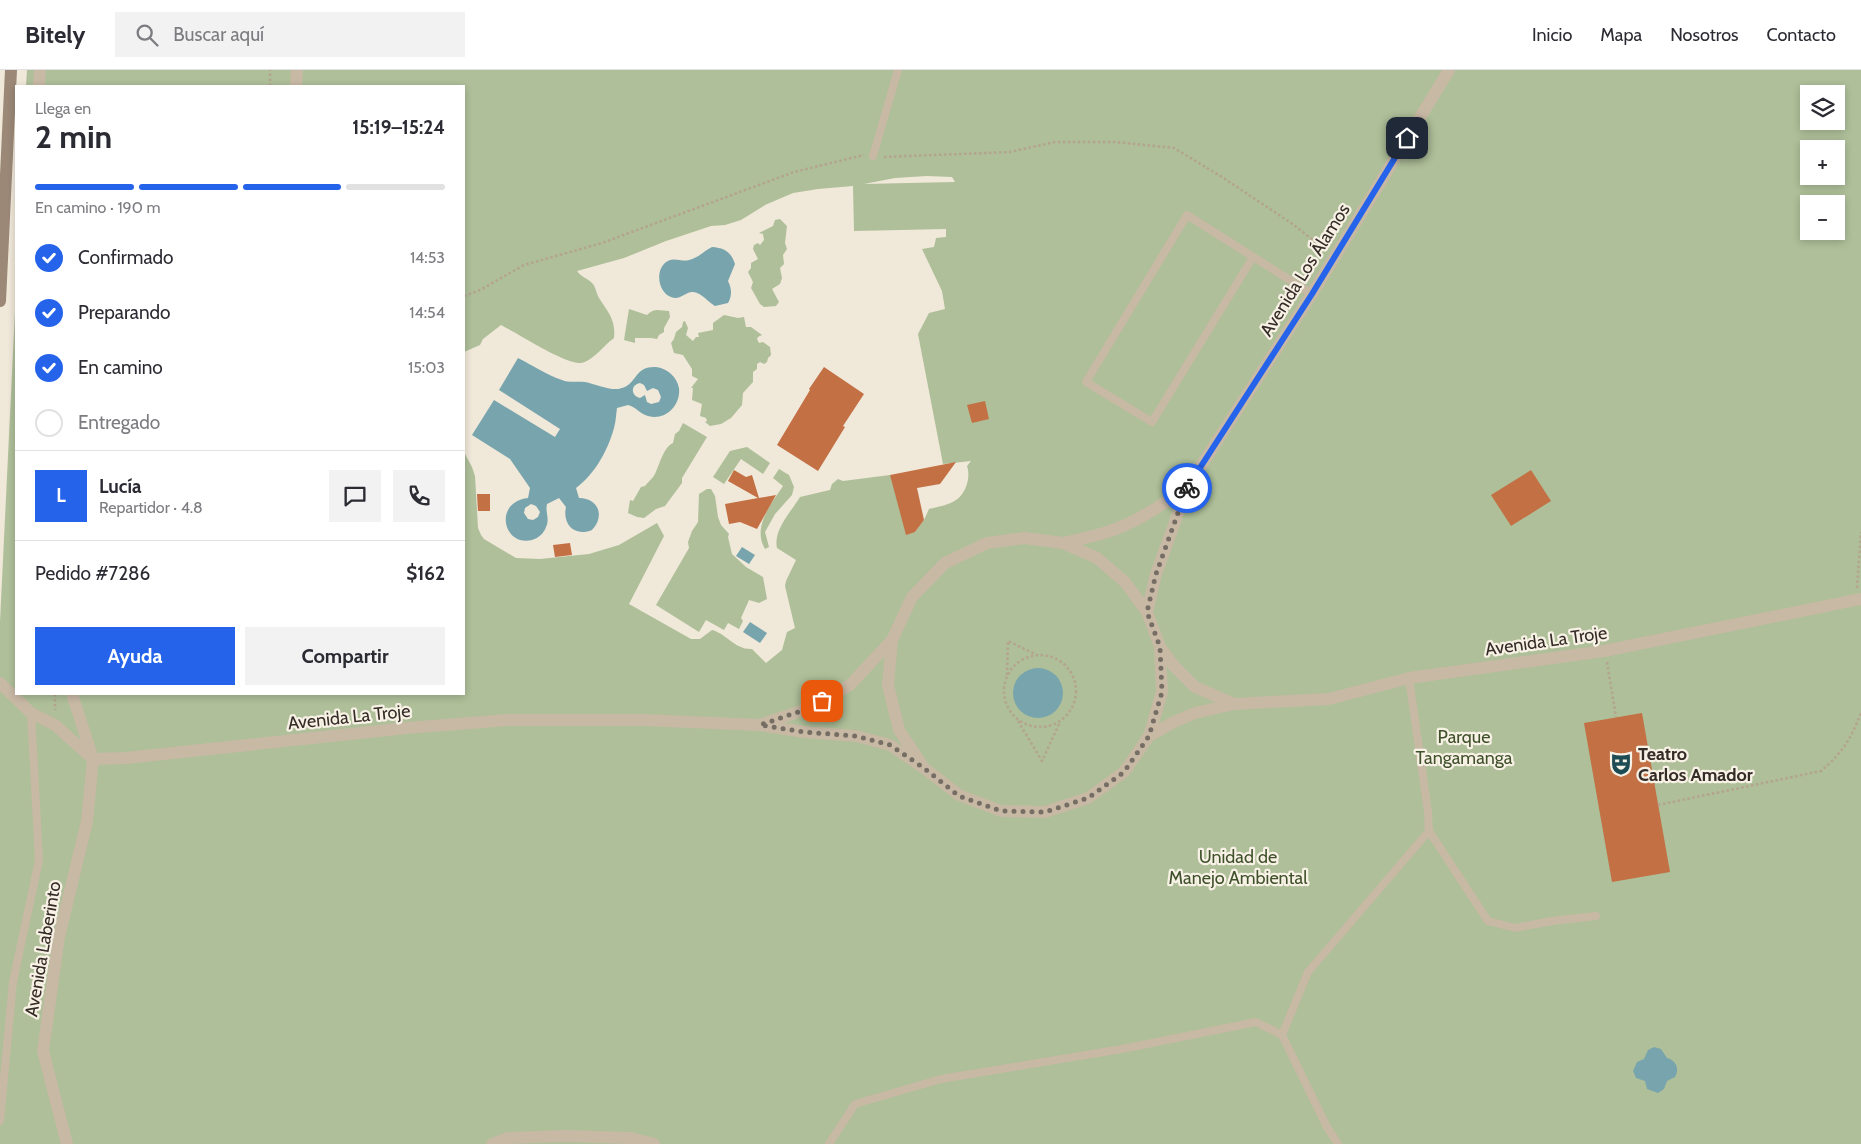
<!DOCTYPE html>
<html lang="es">
<head>
<meta charset="utf-8">
<style>
	:root { --surface:#fff; --page:#f2f2f3; --text:#2b2b33; --muted:#7c7c81; --line:#e1e1e2; --accent:#2563eb }
	body { margin:0; font-family:Cabin,sans-serif; background:var(--page); color:var(--text); height:100vh; display:flex; flex-direction:column; font-size:19px; white-space:nowrap }
	* { box-sizing:border-box; margin:0 }
	p { font-size:16px; color:var(--muted) }
	.icon { flex:none; width:28px; height:28px; fill:none; stroke:currentColor; stroke-width:2; stroke-linecap:round; stroke-linejoin:round }
	.map { position:relative; flex:1; overflow:hidden }
	.sheet { position:absolute; left:15px; top:15px; width:450px; height:610px; display:flex; flex-direction:column; background:var(--surface); border-radius:0px; box-shadow:0 2px 8px #0003 }
	.sheet>* { flex:none }
	.fabs { position:absolute; left:1800px; top:15px; display:grid; gap:10px }
	.fabs a { display:grid; place-items:center; width:45px; height:45px; border-radius:0px; background:var(--surface); box-shadow:0 2px 8px #0003; font-size:25px }
	.pin { position:absolute; display:grid; place-items:center; width:42px; height:42px; color:#fff; margin:-21px; border-radius:10px; box-shadow:0 2px 8px #0006 }
	.courier { position:absolute; display:grid; place-items:center; width:50px; height:50px; margin:-25px; border:4px solid #2563eb; border-radius:50%; background:#fff; color:#222; box-shadow:0 1px 6px #0007 }
	.overview em { font-style:normal; font-weight:700 }
	.overview div { display:flex; flex-direction:column-reverse }
	.overview { display:flex; align-items:center; justify-content:space-between; height:85px; padding:0 20px }
	h1 { font-size:32px; font-weight:700; line-height:38px }
	.bar { display:grid; grid-template-columns:repeat(4,1fr); gap:8px 5px; align-content:center; height:60px; padding:0 20px }
	.bar i { height:6px; border-radius:4px; background:var(--line) }
	.bar .current { background:var(--accent) }
	.bar p { grid-column:span 4 }
	.line { display:flex; align-items:center; gap:12px; padding:0 20px; border-top:1px solid var(--line) }
	.line div { flex:1 }
	.round { display:grid; place-items:center; flex:none; width:52px; height:52px; border-radius:0px; background:var(--page) }
	ol { padding:0 20px; list-style:none }
	li { display:flex; align-items:center; gap:15px; height:55px }
	li p { margin-inline-start:auto }
	li .icon { padding:5px; border-radius:50%; background:var(--accent); color:#fff; stroke-width:4 }
	li:last-child { color:var(--muted) }
	li i { width:28px; height:28px; border:2px solid var(--line); border-radius:50% }
	.primary-button { display:flex; gap:10px; margin-top:auto; padding:10px 20px }
	.primary-button a { flex:1; height:58px; border-radius:0px; background:var(--accent); color:#fff; font-size:20px; font-weight:700; line-height:58px; text-align:center }
	.primary-button a+a { background:var(--page); color:var(--text) }
	header { display:flex; align-items:center; gap:30px; box-sizing:border-box; height:70px; padding:0 25px; background:var(--surface); border-bottom:1px solid var(--line) }
	header strong { font-size:24px }
	nav { display:flex; gap:28px; margin-inline-start:auto; font-size:18px }
	.search { width:350px; height:45px; background:var(--page); display:flex; align-items:center; gap:12px; box-sizing:border-box; padding:0 18px; border-radius:0px; color:var(--muted); font-size:19px }
	.map>svg:first-child { display:block }
</style>
</head>
<body>
<header>
<strong>Bitely</strong>
<div class="search"><svg class="icon" aria-label="search" viewBox="0 0 24 24"><circle cx="10" cy="10" r="6"/><path d="M15 15l6 6"/></svg>Buscar aquí</div>
<nav><a>Inicio</a><a>Mapa</a><a>Nosotros</a><a>Contacto</a></nav>
</header>
<div class="map">
<svg width="1861" height="1074" viewBox="0 0 1861 1074">
	<rect width="100%" height="100%" fill="#f0e8d9"/>
	<g fill="#aebf99" fill-rule="evenodd">
		<path d="M27,0h1834v1074h-1861v-522l16,-332v404h448v-242l8,15 3,9 3,52 3,7 3,4 32,19 24,1 49,-5 30,-9 38,-22 7,13 -35,68 62,35h9l12,-9c15,4 23,20 40,19l14,14 16,-13 5,-18 8,-4 -10,-42 1,-5 10,-21 -19,-12c-4,-18 14,-36 23,-51l30,-7 2,-6 6,-5 5,2 47,-6 25,57 9,-12 5,-11c8,-2 20,-4 27,-9 10,-7 15,-23 11,-34l4,-5 -28,3 -25,-130 11,-21 16,-4 -3,-18 -20,-42 12,-2 2,-9 10,-1v-8l-92,2 -1,-45 -35,3 -25,4 -28,12 -24,15 -16,5 -14,1 -45,15 -42,17 -47,13c4,6 10,7 15,12 4,4 4,10 7,15 9,14 17,22 15,40 -10,7 -21,23 -33,25 -15,2 -64,-30 -80,-38l-18,14 -3,6 -16,7v-266h-438zM1809,24h27v27h-27zM1809,79h27v27h-27zM927,106l25,1 3,5 -91,2 31,-6zM1809,134h27v27h-27z"/>
		<polygon points="780,149 787,156 785,173 787,179 783,185 784,194 780,198 782,208 780,214 772,219 779,232 776,236 764,237 760,234 751,218 753,212 748,202 751,198 751,193 758,189 753,179 754,175 758,173 760,175 764,170 763,164 759,163 773,156 775,150"/>
		<path d="M629,239l18,6c8,-8 13,-4 22,-4l1,6 -6,11v4l-5,3 -2,4 -6,-1h-16v5l-11,-3z"/>
		<polygon points="724,245 738,248 744,247 746,257 751,257 762,265 758,267 757,269 759,273 763,272 770,277 771,285 768,288 767,292 764,294 760,292 757,294 757,299 753,302 753,312 743,323 742,335 731,348 721,354 710,356 705,352 707,351 706,348 700,346 702,334 692,330 693,318 691,318 698,309 692,306 692,299 683,285 674,283 671,273 674,269 676,262 682,257 683,252 685,251 688,258 686,265 693,271 696,267 699,267 698,263 713,260 713,253"/>
		<path d="M683,353l24,14 -25,41v5l-17,23 -9,3 -12,9 -7,-1 -9,-4 2,-13 3,1 8,-14 4,-1c3,-4 8,-8 10,-12 5,-10 8,-26 18,-31l2,-9 4,-3z"/>
		<polygon points="747,377 770,393 763,404 741,389 724,414 713,407 730,381"/>
		<path d="M779,399l10,6 5,12 -2,8 -17,19 -10,18 4,15 -4,2c-13,-22 6,-45 18,-63l-10,-8z"/>
		<polygon points="707,419 711,419 715,426 718,447 721,455 729,464 728,467 732,484 746,497 763,507 767,529 759,533 749,530 741,548 743,551 739,559 728,553 724,560 706,550 699,562 656,535 689,478 688,472 692,461 698,452 699,424"/>
	</g>
	<g fill="#78a5ad" fill-rule="evenodd">
		<path d="M712,177c13,1 19,5 23,17l-7,17c4,8 4,15 0,22l-13,3c-7,-4 -15,-15 -23,-14 -7,0 -12,9 -21,5 -14,-5 -17,-31 -1,-37 6,-2 13,2 19,0 9,-2 15,-9 23,-13z"/>
		<path d="M518,288c14,7 29,17 44,22 7,3 15,1 23,2 10,2 23,8 33,7 1,0 7,-2 7,-2 12,-6 11,-21 31,-20 11,1 21,10 23,21 2,18 -14,33 -31,28 -8,-2 -12,-9 -20,-11l-11,3c-1,6 -1,13 -3,20 -6,22 -19,46 -38,60l3,10c20,0 26,19 13,32 -17,7 -30,-5 -26,-23l-7,-9 -12,6c-2,8 3,15 -1,23 -2,6 -7,11 -14,13 -29,7 -39,-38 -4,-42l2,-10 -20,-29 -38,-24 22,-35 61,37 5,-8 -61,-39zM640,313l4,2 3,6 6,-3 5,2 3,7 -2,5 -8,2 -4,-2 -2,-7 -5,3c-9,-2 -10,-13 0,-15zM531,434l5,2 4,6 -2,5 -5,3 -5,-1 -4,-6 1,-5z"/>
		<polygon points="742,477 755,485 749,494 736,486"/>
		<polygon points="750,552 767,563 760,573 743,562"/>
		<circle cx="1038" cy="623" r="25"/>
		<path d="M1654,977l7,2 6,9c9,2 13,11 8,19l-8,4 -3,8 -6,4 -11,-4 -2,-8 -9,-3 -3,-7 4,-9 7,-3 4,-9z"/>
	</g>
	<g fill="#c37044">
		<polygon points="824,297 864,324 843,356 845,357 818,401 777,375 810,320 809,319"/>
		<polygon points="985,331 989,349 972,353 967,335"/>
		<polygon points="956,392 940,414 917,418 924,450 915,462 906,465 890,405"/>
		<polygon points="734,400 746,407 752,405 759,428 776,425 757,459 740,452 729,454 725,434 758,428 728,411"/>
		<polygon points="1531,400 1551,431 1511,456 1491,425"/>
		<polygon points="477,424 490,424 490,441 478,441"/>
		<polygon points="570,473 572,485 555,487 553,475"/>
		<polygon points="1642,643 1670,802 1612,812 1584,653"/>
	</g>
	<g fill="none" stroke-linecap="round" stroke-linejoin="round">
		<g stroke="#b4a38f" stroke-width="2.5" stroke-dasharray="2.5 2.5" stroke-linecap="butt">
			<polyline points="270,16 270,0"/>
			<polyline points="884,87 1010,82 1055,72 1115,72 1174,78 1222,107 1294,155 1324,179"/>
			<polyline points="464,226 480,220 524,195 602,173 794,102 864,85"/>
			<polyline points="1857,518 1861,462"/>
			<circle cx="1040" cy="621" r="36"/>
			<polyline points="1607,592 1616,647"/>
			<polyline points="1007,605 1008,571 1035,584"/>
			<polyline points="55,624 55,640"/>
			<polyline points="1018,651 1042,691 1060,652"/>
			<path d="M1658,735l163,-34c23,-20 29,-31 40,-58"/>
		</g>
		<g stroke="#c8b9a5" stroke-width="8">
			<polyline points="873,86 898,0"/>
			<polyline points="1253,187 1152,352 1086,312 1187,145 1312,224"/>
			<polyline points="1429,761 1488,851 1515,858 1552,851 1596,846"/>
			<polyline points="1282,965 1308,902 1429,761 1428,742 1409,608"/>
			<polyline points="0,1051 13,912 39,790 31,643"/>
			<polyline points="829,1074 855,1034 941,1009 1122,979 1256,952 1282,965 1327,1057 1338,1074"/>
		</g>
		<g stroke="#c8b9a5" stroke-width="12">
			<polyline points="39,16 40,0"/>
			<polyline points="296,16 297,0"/>
			<path d="M1063,473c13,-3 28,-6 41,-10 31,-9 58,-28 84,-47"/>
			<polyline points="1147,542 1156,504 1188,416 1312,224 1449,0"/>
			<polyline points="1160,577 1174,596 1195,617 1234,634"/>
			<polyline points="0,613 31,643 55,655 93,689 126,688 407,658 507,650 643,650 760,655 804,662 856,666 890,675 924,698 959,725 1001,741 1045,742 1088,728 1124,702 1149,666 1162,622 1160,577 1147,542 1125,512 1097,488 1063,473 1025,468 987,473 945,493 912,527 892,570 888,615 899,660 924,698"/>
			<polyline points="762,654 807,639 850,615 892,570"/>
			<polyline points="1149,666 1174,652 1195,643 1234,634 1329,629 1409,608 1604,581 1861,529"/>
			<polyline points="67,1074 43,981 59,867 87,751 93,689 72,624"/>
			<polyline points="492,1074 507,1068 564,1066 631,1068 654,1074"/>
		</g>
		<polyline stroke="#9b8877" stroke-width="12" points="0,231 11,0"/>
	</g>
	<g fill="none" stroke-linecap="round" stroke-linejoin="round">
		<polyline stroke="#766e65" stroke-width="5" stroke-dasharray="0 9" points="822,631 807,639 760,655 804,662 856,666 890,675 924,698 959,726 1001,741 1045,742 1088,728 1124,702 1149,666 1162,622 1160,577 1147,542 1156,504 1187,418"/>
		<polyline stroke="#2563eb" stroke-width="6" points="1187,418 1312,224 1407,68"/>
	</g>
	<defs>
		<symbol id="theatre-bare" viewBox="-9 -9 18 18"><path d="M-5-5.5Q0-4 5-5.5V0Q5 5 0 6Q-5 5-5 0ZM-3.3-2.5H-1v1.5H-3.3ZM1-2.5H3.3v1.5H1ZM-2.8 1Q0 5.5 2.8 1Z" fill="#1d4b54" stroke="#f8f1e5" stroke-width="2.5" paint-order="stroke"/></symbol>
	</defs>
	<g fill-rule="evenodd">
		<use href="#theatre-bare" x="1605" y="678" width="32" height="32"/>
	</g>
	<g text-anchor="middle" dominant-baseline="central" stroke-width="4.5" stroke-linejoin="round" paint-order="stroke">
		<g font-size="18" fill="#342c26" stroke="#f8f1e5">
			<text transform="translate(1305 200) rotate(-58)">Avenida Los Álamos</text>
			<text transform="translate(1546 571) rotate(-8)">Avenida La Troje</text>
			<text transform="translate(349 647) rotate(-6)">Avenida La Troje</text>
			<text transform="translate(43 879) rotate(-80)">Avenida Laberinto</text>
		</g>
		<g font-size="18" fill="#3f512b" stroke="#f8f1e5">
			<text x="1464" y="667">Parque<tspan x="1464" dy="21">Tangamanga</tspan></text>
			<text x="1238" y="787">Unidad de<tspan x="1238" dy="21">Manejo Ambiental</tspan></text>
		</g>
		<g font-size="18" font-weight="bold" fill="#342c26" stroke="#f8f1e5" text-anchor="start">
			<text x="1638" y="684">Teatro<tspan x="1638" dy="21">Carlos Amador</tspan></text>
		</g>
	</g>
</svg>
<div class="fabs">
<a><svg class="icon" aria-label="layers" viewBox="0 0 24 24"><path d="M12 4l9 5-9 5-9-5zM3 14l9 5 9-5"/></svg></a>
<a>+</a>
<a>−</a>
</div>
<div class="pin" style="left:822px;top:631px;background:#ea580c"><svg class="icon" aria-label="bag" viewBox="0 0 24 24"><path d="M5 8h14l-1 12H6zM9 8a3 3 0 0 1 6 0"/></svg></div>
<div class="pin" style="left:1407px;top:68px;background:#1f2937"><svg class="icon" aria-label="home" viewBox="0 0 24 24"><path d="M3 11l9-7 9 7M6 9v11h12V9"/></svg></div>
<div class="courier" style="left:1187px;top:418px"><svg class="icon" aria-label="bike" viewBox="0 0 24 24"><circle cx="6" cy="16" r="4"/><circle cx="18" cy="16" r="4"/><path d="M6 16l4-8h5l3 8M10 8l3 8H6M13 5h3"/></svg></div>
<section class="sheet">
<div class="overview"><div><h1>2 min</h1><p>Llega en</p></div><em>15:19–15:24</em></div>
<div class="bar"><i class="current"></i><i class="current"></i><i class="current"></i><i></i><p>En camino · 190 m</p></div>
<ol>
<li><svg class="icon" aria-label="check" viewBox="0 0 24 24"><path d="M5 12l5 5 9-10"/></svg>Confirmado<p>14:53</p></li>
<li><svg class="icon" aria-label="check" viewBox="0 0 24 24"><path d="M5 12l5 5 9-10"/></svg>Preparando<p>14:54</p></li>
<li><svg class="icon" aria-label="check" viewBox="0 0 24 24"><path d="M5 12l5 5 9-10"/></svg>En camino<p>15:03</p></li>
<li><i></i>Entregado</li>
</ol>
<div class="line" style="height:90px"><b class="round" style="background:var(--accent);color:#fff">L</b><div><b>Lucía</b><p>Repartidor · 4.8</p></div><a class="round"><svg class="icon" aria-label="chat" viewBox="0 0 24 24"><path d="M4 5h16v11H9l-5 4z"/></svg></a><a class="round"><svg class="icon" aria-label="phone" viewBox="0 0 24 24"><path d="M5 4h4l2 5-3 2q2 4 5 5l2-3 5 2v4C11 20 4 13 5 4z"/></svg></a></div>
<div class="line" style="height:65px"><div>Pedido #7286</div><b>$162</b></div>
<div class="primary-button"><a>Ayuda</a><a>Compartir</a></div>
</section>
</div>
</body>
</html>
